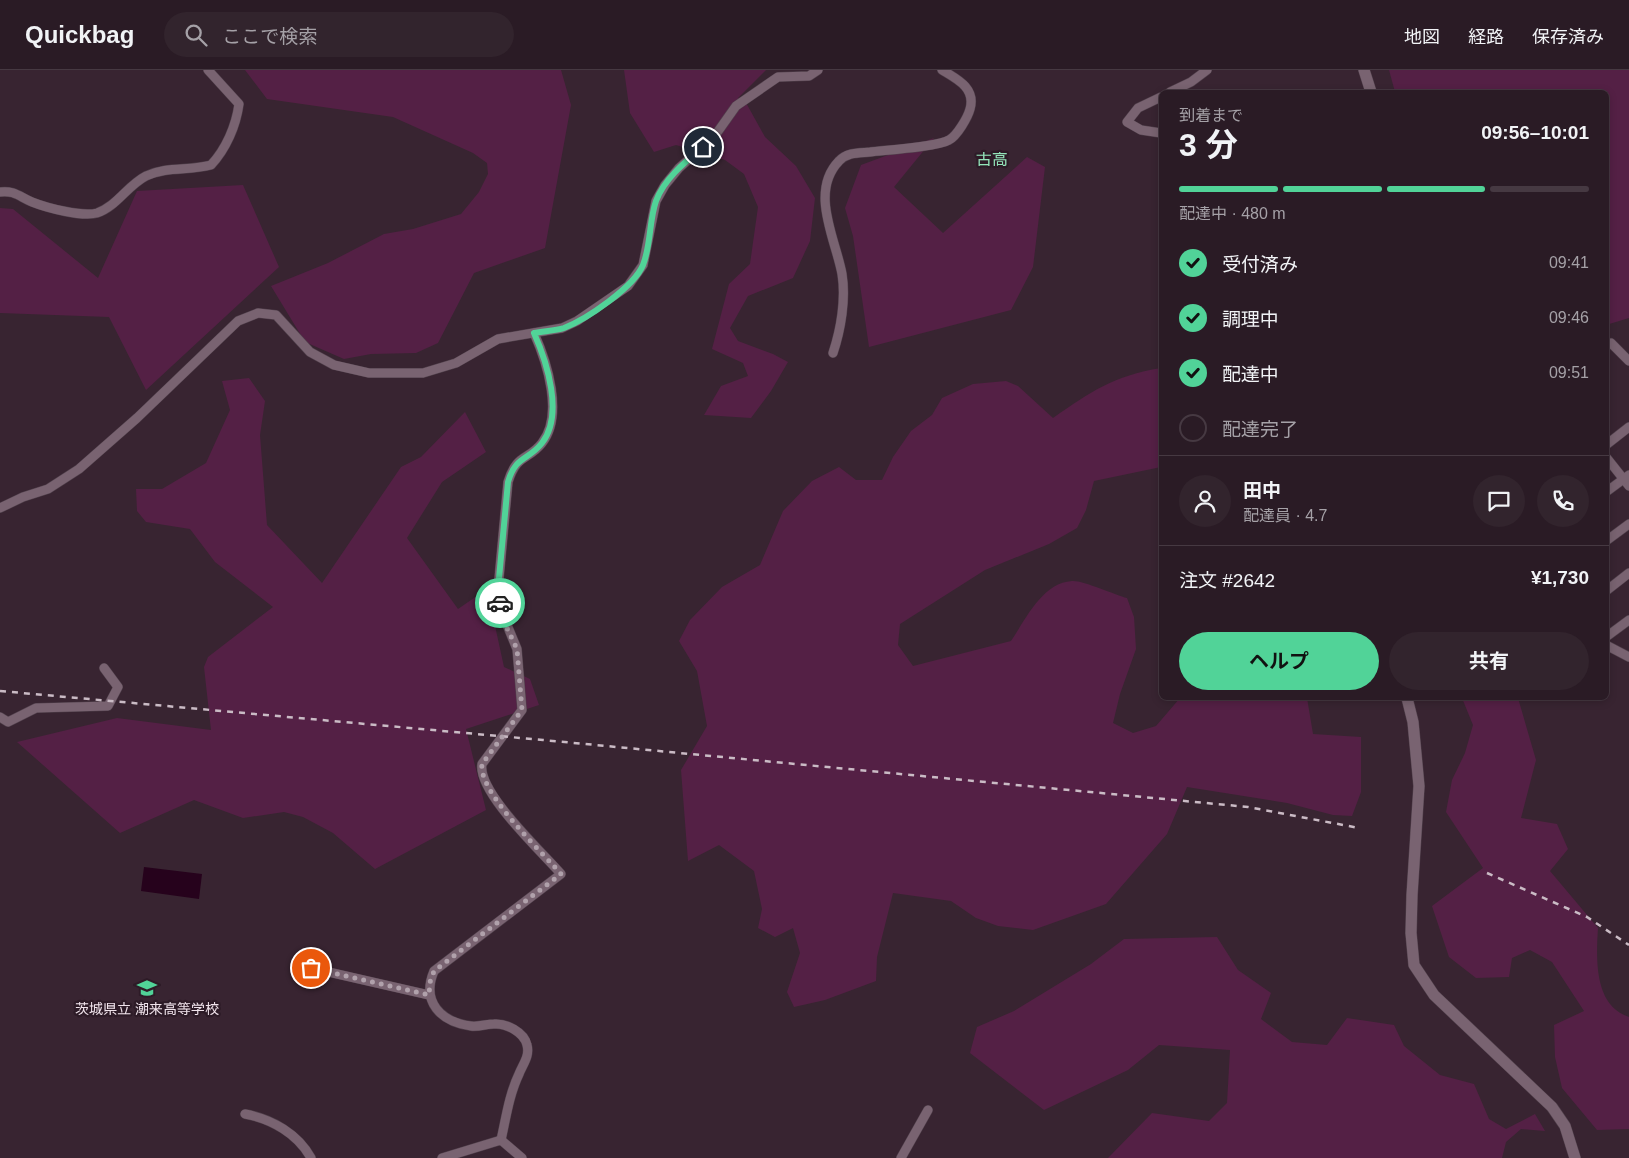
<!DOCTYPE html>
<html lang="ja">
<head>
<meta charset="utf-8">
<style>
	:root { --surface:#2a1b25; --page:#32242d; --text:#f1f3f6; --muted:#a5a1a7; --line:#463942; --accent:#51d398 }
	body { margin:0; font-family:Helvetica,"Noto Sans JP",sans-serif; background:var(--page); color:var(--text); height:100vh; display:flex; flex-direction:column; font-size:19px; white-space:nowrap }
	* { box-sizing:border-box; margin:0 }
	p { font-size:16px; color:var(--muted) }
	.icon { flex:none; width:28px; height:28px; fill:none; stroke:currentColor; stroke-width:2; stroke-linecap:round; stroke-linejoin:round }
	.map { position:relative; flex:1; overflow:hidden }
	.drawer { position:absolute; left:1159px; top:20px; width:450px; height:610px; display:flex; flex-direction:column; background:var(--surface); border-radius:8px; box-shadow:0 2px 8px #0003,0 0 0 1px var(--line) }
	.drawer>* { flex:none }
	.pin { position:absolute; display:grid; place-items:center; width:42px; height:42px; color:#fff; margin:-21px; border:2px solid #fff; border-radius:50%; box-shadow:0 1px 5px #0007 }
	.courier { position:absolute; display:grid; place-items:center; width:50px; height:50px; margin:-25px; border:4px solid #51d398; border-radius:50%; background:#fff; color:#222; box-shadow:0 1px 6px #0007 }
	.summary em { font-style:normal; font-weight:700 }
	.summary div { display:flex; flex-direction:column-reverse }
	.summary { display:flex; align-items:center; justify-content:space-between; height:85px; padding:0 20px }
	h1 { font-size:32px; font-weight:700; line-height:38px }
	.bar { display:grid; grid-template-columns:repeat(4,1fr); gap:8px 5px; align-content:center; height:60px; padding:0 20px }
	.bar i { height:6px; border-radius:4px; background:var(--line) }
	.bar .current { background:var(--accent) }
	.bar p { grid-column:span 4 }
	.line { display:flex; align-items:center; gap:12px; padding:0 20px; border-top:1px solid var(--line) }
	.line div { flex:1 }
	.round { display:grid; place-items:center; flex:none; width:52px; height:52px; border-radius:26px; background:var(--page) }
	ol { padding:0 20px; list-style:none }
	li { display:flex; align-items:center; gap:15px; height:55px }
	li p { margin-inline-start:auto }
	li .icon { padding:5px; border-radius:50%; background:var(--accent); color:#111; stroke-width:4 }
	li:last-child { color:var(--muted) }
	li i { width:28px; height:28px; border:2px solid var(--line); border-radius:50% }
	.primary-button { display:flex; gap:10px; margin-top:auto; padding:10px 20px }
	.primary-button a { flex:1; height:58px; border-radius:30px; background:var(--accent); color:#111; font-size:20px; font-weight:700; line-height:58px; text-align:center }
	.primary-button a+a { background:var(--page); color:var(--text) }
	header { display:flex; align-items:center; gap:30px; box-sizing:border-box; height:70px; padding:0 25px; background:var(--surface); border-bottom:1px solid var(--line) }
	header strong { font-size:24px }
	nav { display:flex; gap:28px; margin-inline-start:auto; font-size:18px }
	.search { width:350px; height:45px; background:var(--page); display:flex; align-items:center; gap:12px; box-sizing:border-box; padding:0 18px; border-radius:28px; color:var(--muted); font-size:19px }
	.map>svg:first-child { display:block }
</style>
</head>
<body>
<header>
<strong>Quickbag</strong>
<div class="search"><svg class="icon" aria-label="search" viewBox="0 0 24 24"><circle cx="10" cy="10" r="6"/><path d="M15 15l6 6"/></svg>ここで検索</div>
<nav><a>地図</a><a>経路</a><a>保存済み</a></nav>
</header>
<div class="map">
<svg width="1629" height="1088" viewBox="0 0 1629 1088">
	<rect width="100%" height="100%" fill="#382431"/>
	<g fill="#542045">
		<polygon points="245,0 561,0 571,35 545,178 474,203 438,273 416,283 371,284 344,289 305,272 271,216 328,193 384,164 413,159 461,144 479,122 488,104 487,93 473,83 393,47 267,29"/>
		<polygon points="624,0 766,0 738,28 745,31 765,67 796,96 815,128 810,171 793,208 748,226 730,258 738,271 773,284 788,292 771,321 751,348 704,345 721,316 748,306 743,293 712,279 729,214 750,194 758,137 744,104 725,90 676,75 654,82 630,43"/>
		<polygon points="1389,0 1629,0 1629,248 1606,255 1606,22 1395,22"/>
		<polygon points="934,68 894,117 943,163 1027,87 1045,97 1033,197 1011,240 869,277 853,166 845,138 861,95"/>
		<polygon points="243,115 279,197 146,320 109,247 0,243 0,138 13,139 98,208 137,121"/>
		<path d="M1161,298v99l-67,14 -8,29 -9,18 -28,16 -64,26 -85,54 -2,21 15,21 98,-25c15,-22 31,-58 61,-60 10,-1 44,14 55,17l7,19 2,32 -16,45 -7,29 20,10 23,-7 24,-28h127l6,36 48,3v55l-9,24 -19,-1 -46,-12 -100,-16 -20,47 -61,70 -73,26 -35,-4 -22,-8 -25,-17 -58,-8 -16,64 -1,24 -51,19 -31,7 -7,-15 13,-39 -7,-25 -18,9 -17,-9 4,-19 -8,-38 -35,-26 -31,16 -7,-91 26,-44 -10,-55 -18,-30 11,-21 32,-33 38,-22 23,-54 29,-30 27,-14 17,13h26l11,-23 18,-26 21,-16 10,-17 31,-14 33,-3 12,5 35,32c39,-27 60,-42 108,-50z"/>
		<polygon points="249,308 265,331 260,365 267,455 322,513 401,397 421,387 465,342 486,382 442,412 407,468 458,539 487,519 504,597 530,609 539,635 466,659 486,740 375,799 333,763 303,747 284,742 243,748 194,730 120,763 17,672 117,648 211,660 204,597 208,587 273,537 215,492 190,459 146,452 137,441 136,419 162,419 206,393 230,340 222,311"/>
		<path d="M1462,628h56l18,62 -15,58 36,6 11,25 -18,22 48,57c-2,31 -4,78 31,89v112l-32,1 -35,-42 -7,-31 -1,-32 30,-14 -32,-49 -22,-12 -18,8 -3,19 -33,1 -27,-21 -17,-51 51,-38 -37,-56 6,-32 13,-27 8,-28z"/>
		<polygon points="1217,867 1238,900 1271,923 1261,949 1292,972 1327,975 1347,948 1394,955 1404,976 1440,1005 1474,1014 1489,1049 1506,1059 1535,1044 1545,1061 1521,1059 1506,1072 1502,1088 1108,1088 1152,1043 1209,1051 1227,1033 1230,980 1159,975 1128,1000 1044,1040 970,983 977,957 1014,941 1091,894 1124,869"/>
	</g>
	<polygon fill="#26021c" points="144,797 202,804 199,829 141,821"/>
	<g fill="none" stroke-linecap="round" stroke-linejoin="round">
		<defs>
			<g id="minor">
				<polyline points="1170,22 1191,12 1207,0"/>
				<polyline points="1161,27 1138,38 1127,52 1141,60 1161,63"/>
				<path d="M0,122c14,-2 20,5 32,10 15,6 50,15 65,11 19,-6 31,-28 49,-37 21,-10 43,-5 65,-11 15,-16 25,-39 28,-61l-31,-34"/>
				<polyline points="1606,276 1611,273 1629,291"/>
				<path d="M833,283c8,-24 13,-54 9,-79 -6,-34 -33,-82 -3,-113 8,-9 20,-8 31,-9 17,-2 67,-5 79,-12 8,-4 19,-23 21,-31 6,-21 -13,-30 -28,-39"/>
				<polyline points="1606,375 1629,357"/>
				<polyline points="1606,387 1629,416"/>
				<polyline points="1606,422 1629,405"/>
				<polyline points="0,438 23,427 48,419 79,399 137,348 238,251 258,243 276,245 310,282 334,295 369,303 423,303 456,293 498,269 562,258 577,251 628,216 643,195 656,131 665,115 679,98 714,67 736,36 778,7 809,6 818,0"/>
				<polyline points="1606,471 1629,454"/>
				<polyline points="1606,521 1629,503"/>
				<polyline points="1606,567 1629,550"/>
				<polyline points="1606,575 1629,587"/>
				<polyline points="0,647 8,652 36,638 108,636 118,617 104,598"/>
				<polyline points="311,898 429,925"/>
				<path d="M245,1044c27,5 53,20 66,44"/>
				<path d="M501,1070c5,-22 8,-45 18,-66 4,-10 11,-18 8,-29 -3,-13 -21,-22 -33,-21 -7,0 -15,3 -23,2 -30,-4 -50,-24 -37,-55l127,-97c-19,-22 -84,-82 -79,-110l40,-54 -5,-61 -17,-41 -2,-19 10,-107c9,-29 20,-21 34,-39 22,-28 5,-81 -8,-110"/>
				<polyline points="442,1088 501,1070 522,1088"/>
				<polyline points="901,1088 928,1040"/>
			</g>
			<g id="tertiary">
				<polyline points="1364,0 1371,22"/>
				<polyline points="1407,628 1413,652 1419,716 1412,825 1411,863 1414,895 1434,925 1552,1037 1565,1056 1575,1088"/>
			</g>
		</defs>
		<use href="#minor" stroke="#51414c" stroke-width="10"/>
		<use href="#tertiary" stroke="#51414c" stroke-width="12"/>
		<use href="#minor" stroke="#796371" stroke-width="9"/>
		<use href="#tertiary" stroke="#796371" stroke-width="11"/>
		<g stroke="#cabbc5" stroke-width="2.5" stroke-dasharray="6 6" stroke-linecap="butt">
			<polyline points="0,621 543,670 1248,737 1359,758"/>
			<polyline points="1487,803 1587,847 1629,875"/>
		</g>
	</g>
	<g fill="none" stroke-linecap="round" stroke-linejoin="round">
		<path stroke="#b0a1ab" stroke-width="5" stroke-dasharray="0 9" d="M311,898l118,27 1,-13 4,-11 127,-97c-19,-22 -83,-82 -79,-110l40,-54 -5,-61 -11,-23 -6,-23"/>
		<path stroke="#51d398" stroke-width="6" d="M500,533l-2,-14 10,-107c8,-27 20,-21 34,-39 22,-28 5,-81 -8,-110 9,-2 21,-2 30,-5 23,-9 70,-41 79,-63 8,-20 6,-44 13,-64 8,-22 29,-39 47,-54"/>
	</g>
	<defs>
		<symbol id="school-bare" viewBox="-9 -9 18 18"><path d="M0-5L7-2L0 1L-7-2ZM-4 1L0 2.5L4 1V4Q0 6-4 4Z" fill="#51d398" stroke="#2d1b27" stroke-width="2.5" paint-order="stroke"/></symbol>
	</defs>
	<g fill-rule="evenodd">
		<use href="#school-bare" x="133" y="904" width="28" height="28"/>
	</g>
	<g text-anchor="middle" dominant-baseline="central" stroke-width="4.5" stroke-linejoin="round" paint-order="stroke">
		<g font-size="14" fill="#f1e4ec" stroke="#2d1b27">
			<text x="147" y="939">茨城県立 潮来高等学校</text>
		</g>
		<g font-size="16" fill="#93e4b9" stroke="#2d1b27">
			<text x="992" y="89">古高</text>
		</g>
	</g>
</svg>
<div class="pin" style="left:311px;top:898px;background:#ea580c"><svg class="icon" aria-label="bag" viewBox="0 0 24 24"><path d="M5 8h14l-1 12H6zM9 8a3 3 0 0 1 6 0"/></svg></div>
<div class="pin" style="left:703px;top:77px;background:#1f2937"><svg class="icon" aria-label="home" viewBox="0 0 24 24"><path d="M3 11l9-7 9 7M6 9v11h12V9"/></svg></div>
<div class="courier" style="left:500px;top:533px"><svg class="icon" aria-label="car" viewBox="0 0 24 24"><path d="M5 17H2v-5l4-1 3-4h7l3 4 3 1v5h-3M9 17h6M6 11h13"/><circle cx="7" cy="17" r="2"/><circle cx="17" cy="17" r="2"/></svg></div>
<section class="drawer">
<div class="summary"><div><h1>3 分</h1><p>到着まで</p></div><em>09:56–10:01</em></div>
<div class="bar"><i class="current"></i><i class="current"></i><i class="current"></i><i></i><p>配達中 · 480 m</p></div>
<ol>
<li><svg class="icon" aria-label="check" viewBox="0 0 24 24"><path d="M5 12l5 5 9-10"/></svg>受付済み<p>09:41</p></li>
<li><svg class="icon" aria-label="check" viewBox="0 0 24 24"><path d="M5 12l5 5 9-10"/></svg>調理中<p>09:46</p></li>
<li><svg class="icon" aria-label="check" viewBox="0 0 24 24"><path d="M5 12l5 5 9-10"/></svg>配達中<p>09:51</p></li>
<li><i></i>配達完了</li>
</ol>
<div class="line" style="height:90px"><a class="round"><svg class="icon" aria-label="person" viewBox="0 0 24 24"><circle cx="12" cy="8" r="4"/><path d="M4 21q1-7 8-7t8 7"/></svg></a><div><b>田中</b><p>配達員 · 4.7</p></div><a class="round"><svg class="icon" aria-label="chat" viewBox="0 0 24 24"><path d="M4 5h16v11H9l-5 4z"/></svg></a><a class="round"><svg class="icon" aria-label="phone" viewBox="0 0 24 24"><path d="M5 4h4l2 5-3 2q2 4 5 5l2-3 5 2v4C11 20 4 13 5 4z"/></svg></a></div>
<div class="line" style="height:65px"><div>注文 #2642</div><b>¥1,730</b></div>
<div class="primary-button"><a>ヘルプ</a><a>共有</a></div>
</section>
</div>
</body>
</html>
